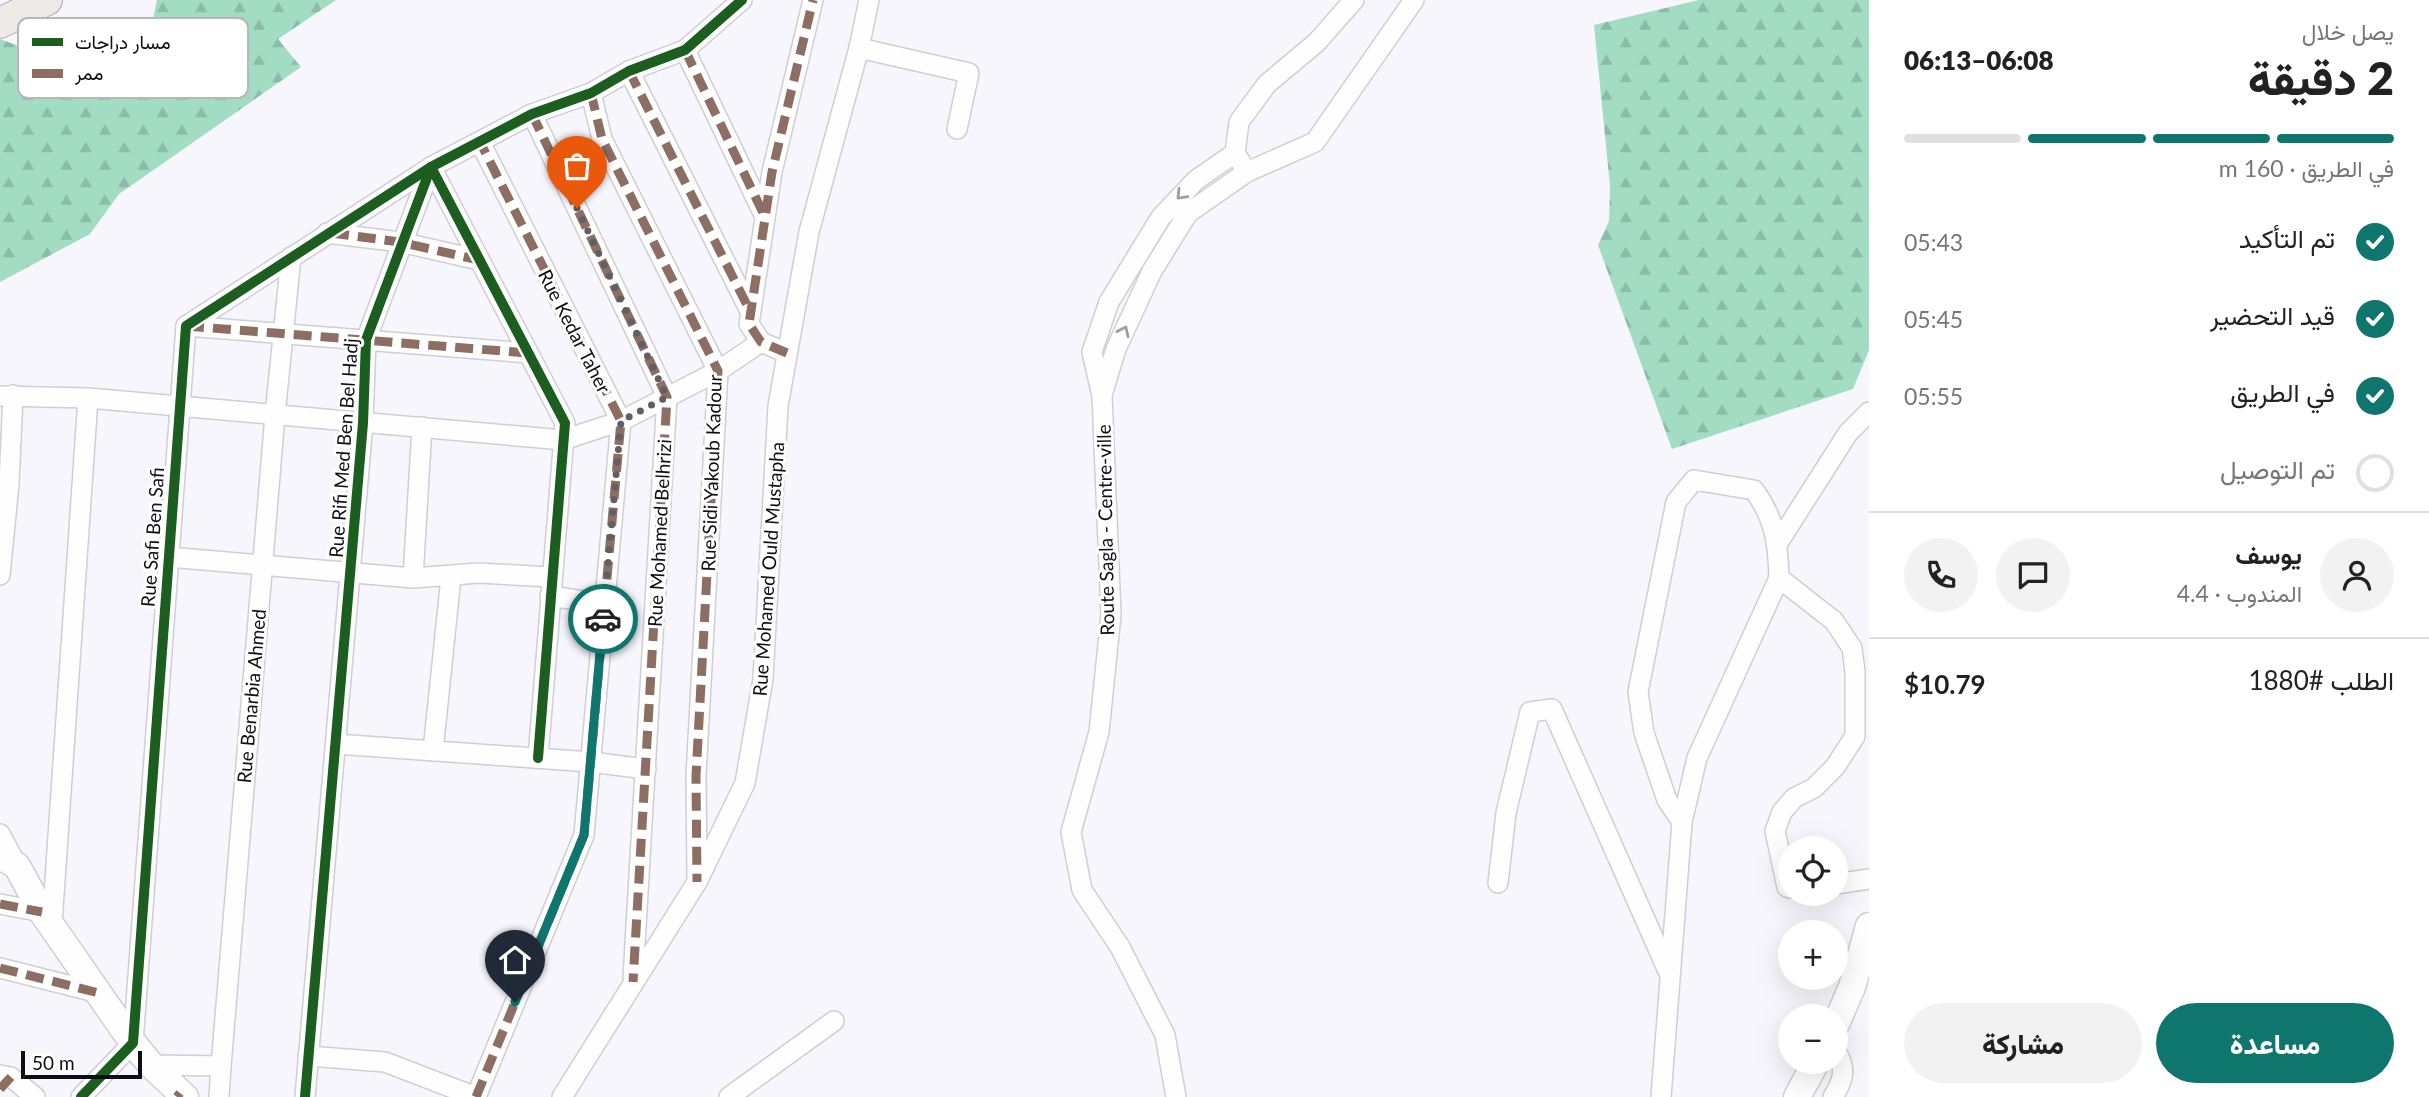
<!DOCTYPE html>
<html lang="ar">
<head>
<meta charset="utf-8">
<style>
	:root { --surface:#fff; --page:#f2f2f2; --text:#222; --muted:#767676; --line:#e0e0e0; --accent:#0f766e }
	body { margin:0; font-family:Lato,Vazirmatn,sans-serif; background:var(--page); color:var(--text); direction:rtl; height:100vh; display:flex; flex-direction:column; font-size:26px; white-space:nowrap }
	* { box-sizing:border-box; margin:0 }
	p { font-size:23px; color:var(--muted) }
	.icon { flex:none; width:38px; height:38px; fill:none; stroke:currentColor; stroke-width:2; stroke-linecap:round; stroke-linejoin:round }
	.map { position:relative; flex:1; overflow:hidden; direction:ltr }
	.side { display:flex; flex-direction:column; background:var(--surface); width:560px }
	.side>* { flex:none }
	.buttons { position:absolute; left:1778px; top:836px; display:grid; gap:14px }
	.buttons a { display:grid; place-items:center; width:70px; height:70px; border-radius:50%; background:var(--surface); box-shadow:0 7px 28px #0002; font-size:35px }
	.scale { position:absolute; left:21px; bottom:18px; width:121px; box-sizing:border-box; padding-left:7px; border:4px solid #0f0e16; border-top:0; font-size:19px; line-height:24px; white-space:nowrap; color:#0f0e16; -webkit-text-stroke:5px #fff; paint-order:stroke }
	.pin { position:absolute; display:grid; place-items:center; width:60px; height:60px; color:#fff; margin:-72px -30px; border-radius:50% 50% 50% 0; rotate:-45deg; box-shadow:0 0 7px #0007 }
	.pin .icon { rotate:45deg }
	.courier { position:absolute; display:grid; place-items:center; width:70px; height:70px; margin:-35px; border:5px solid #0f766e; border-radius:50%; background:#fff; color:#222; box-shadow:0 2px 9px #0007 }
	.summary em { font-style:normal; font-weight:800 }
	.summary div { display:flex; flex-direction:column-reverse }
	.summary { display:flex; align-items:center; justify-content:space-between; height:119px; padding:0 35px }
	h1 { font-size:46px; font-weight:800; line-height:52px }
	.bar { display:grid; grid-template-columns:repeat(4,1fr); gap:10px 7px; align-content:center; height:84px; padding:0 35px }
	.bar i { height:9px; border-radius:5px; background:var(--line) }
	.bar .current { background:var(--accent) }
	.bar p { grid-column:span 4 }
	.line { display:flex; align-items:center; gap:18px; padding:0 35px; border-top:2px solid var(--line) }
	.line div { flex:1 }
	.round { display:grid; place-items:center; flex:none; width:74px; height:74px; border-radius:37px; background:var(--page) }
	ol { padding:0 35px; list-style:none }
	li { display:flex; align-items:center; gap:21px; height:77px }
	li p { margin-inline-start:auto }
	li .icon { padding:7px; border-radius:50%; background:var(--accent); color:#fff; stroke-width:4 }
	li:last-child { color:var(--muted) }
	li i { width:38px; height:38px; border:4px solid var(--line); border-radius:50% }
	.action { display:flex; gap:14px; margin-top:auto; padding:14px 35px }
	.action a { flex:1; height:80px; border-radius:42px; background:var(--accent); color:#fff; font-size:28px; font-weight:800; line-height:80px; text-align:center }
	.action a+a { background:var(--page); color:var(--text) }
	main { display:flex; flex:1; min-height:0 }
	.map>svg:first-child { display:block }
</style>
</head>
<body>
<main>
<section class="side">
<div class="summary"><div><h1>2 دقيقة</h1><p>يصل خلال</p></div><em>06:08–06:13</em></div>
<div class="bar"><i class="current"></i><i class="current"></i><i class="current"></i><i></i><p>في الطريق · 160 m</p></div>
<ol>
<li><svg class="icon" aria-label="check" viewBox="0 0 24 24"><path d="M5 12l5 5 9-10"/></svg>تم التأكيد<p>05:43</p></li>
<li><svg class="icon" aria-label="check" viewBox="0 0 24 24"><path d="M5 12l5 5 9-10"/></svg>قيد التحضير<p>05:45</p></li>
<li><svg class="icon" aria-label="check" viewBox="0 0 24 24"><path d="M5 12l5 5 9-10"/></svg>في الطريق<p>05:55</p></li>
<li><i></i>تم التوصيل</li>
</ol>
<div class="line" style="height:126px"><a class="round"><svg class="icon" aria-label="person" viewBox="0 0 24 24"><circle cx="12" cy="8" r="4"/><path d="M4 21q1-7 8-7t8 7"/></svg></a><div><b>يوسف</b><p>المندوب · 4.4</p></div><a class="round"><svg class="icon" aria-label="chat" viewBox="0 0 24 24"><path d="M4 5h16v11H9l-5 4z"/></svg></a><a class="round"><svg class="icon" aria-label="phone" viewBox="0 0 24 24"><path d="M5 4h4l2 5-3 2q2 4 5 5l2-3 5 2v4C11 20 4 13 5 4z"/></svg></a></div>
<div class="line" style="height:91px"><div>الطلب #1880</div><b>$10.79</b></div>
<div class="action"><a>مساعدة</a><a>مشاركة</a></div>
</section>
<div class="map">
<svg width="1869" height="1097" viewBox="0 0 1869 1097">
	<defs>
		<pattern id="forest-firs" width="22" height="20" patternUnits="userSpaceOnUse" patternTransform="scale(1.75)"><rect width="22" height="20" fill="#a2ddc3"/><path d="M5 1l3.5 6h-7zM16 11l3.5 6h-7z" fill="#8abca7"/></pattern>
	</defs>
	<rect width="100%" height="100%" fill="#f7f6fc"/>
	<g fill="url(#forest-firs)">
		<polygon points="157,0 336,0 278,39 301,67 119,194 90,234 0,282 0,39 57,60 102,22 152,24"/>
		<polygon points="1699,0 1869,0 1869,350 1853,389 1672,449 1598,245 1609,221 1610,186 1594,25"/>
	</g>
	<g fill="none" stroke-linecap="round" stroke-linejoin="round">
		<defs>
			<g id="street">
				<polyline points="859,48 969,73 957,129"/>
				<polyline points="685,50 765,217"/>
				<polyline points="629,71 750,311"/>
				<polyline points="591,93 602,139 718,371 696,776 697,878"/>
				<polyline points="532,114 667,397 633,978"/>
				<polyline points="1242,164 1235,153 1239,122 1267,84 1317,42 1354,0"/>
				<polyline points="327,233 400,242 479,260"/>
				<polyline points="186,326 528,353"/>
				<polyline points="787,353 761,342 749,324 772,172 813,0"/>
				<polyline points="1102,395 1116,349 1152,271 1188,213 1247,172 1315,142 1414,0"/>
				<polyline points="0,396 88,398 563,440 621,421 718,371 761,342"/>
				<polyline points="1778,543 1848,433 1869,412"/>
				<polyline points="168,557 413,578 479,573 551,577"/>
				<polyline points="0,575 9,484 13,395"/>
				<polyline points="413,578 422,427"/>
				<polyline points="550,596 604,604"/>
				<polyline points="336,744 591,762 646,769"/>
				<polyline points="433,751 451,577"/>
				<path d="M1682,822l-15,-22 -23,-67 -6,-41 38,-190 18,-22 60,10c21,29 24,53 25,88l55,43 18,27 3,24v64l-20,31 -21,21 -20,10 -12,14 -7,19 12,56 3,1"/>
				<polyline points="0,834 17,866"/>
				<polyline points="1498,883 1506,813 1530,712 1552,709 1668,971"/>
				<polyline points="1836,884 1869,879"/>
				<polyline points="0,904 42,912"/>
				<polyline points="52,924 88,398"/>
				<polyline points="0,968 99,993"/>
				<polyline points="308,1056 385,1062 476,1097"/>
				<polyline points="151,1065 221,1066 275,415 291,257"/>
				<polyline points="0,1075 11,1077 35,1097"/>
				<polyline points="81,1097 133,1043 186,326 431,167 565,423 538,758"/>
				<polyline points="219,1097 221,1066"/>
				<polyline points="305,1097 363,423 366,340 431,167 532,114 591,93 629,71 685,50 742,0"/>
				<polyline points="476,1097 584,835 621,421 480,142"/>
				<polyline points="562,1097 697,882 745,783 763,679 778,406 809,232 859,48 869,0"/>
				<polyline points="729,1097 834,1021"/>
				<polyline points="1176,1097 1165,1035 1120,947 1082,890 1071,832 1099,732 1111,615 1102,396 1092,352 1109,302 1161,217 1196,180 1235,153"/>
				<polyline points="1661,1097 1682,822 1697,758 1779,578"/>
				<path d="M1833,1097c10,-16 14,-29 3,-45"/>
			</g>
			<g id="secondary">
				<polyline points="0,856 17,866 42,912 133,1043 151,1065 185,1097"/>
				<polyline points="1836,1024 1852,987 1869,926"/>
				<polyline points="1797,1097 1816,1062"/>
			</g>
			<polyline id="primary" points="0,23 47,0"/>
		</defs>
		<use href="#street" stroke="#cfced6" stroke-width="22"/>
		<use href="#secondary" stroke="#cfced6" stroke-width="29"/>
		<use href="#primary" stroke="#b0a8a6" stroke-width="32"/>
		<use href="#street" stroke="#fefeff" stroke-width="19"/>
		<use href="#secondary" stroke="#fefeff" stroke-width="26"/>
		<use href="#primary" stroke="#ede9e7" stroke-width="30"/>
		<g stroke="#8d6e63" stroke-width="9" stroke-dasharray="18 9" stroke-linecap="butt">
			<polyline points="685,50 765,217"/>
			<polyline points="629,71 750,311"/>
			<polyline points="591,93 602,139 718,371 696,776 697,882"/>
			<polyline points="532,114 667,397 633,982"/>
			<polyline points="331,233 400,242 479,260"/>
			<polyline points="186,326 528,353"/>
			<polyline points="787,353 761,342 749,324 772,172 813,0"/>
			<polyline points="0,904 42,912"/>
			<polyline points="0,968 99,993"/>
			<polyline points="0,1089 11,1077"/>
			<polyline points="177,1097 180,1093"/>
			<polyline points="476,1097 584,835 621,421 480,142"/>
		</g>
		<defs>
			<g id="cycleway">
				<polyline points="81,1097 133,1043 186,326 431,167 565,423 538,758"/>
				<polyline points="305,1097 363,423 366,340 431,167 532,114 591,93 629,71 685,50 742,0"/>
			</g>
		</defs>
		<use href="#cycleway" stroke="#fff" stroke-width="15"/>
		<use href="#cycleway" stroke="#1b5e20" stroke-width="10"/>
	</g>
	<defs><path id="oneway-chevron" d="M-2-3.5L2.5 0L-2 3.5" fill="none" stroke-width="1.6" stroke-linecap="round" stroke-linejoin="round" transform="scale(1.75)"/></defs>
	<g stroke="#9e9ea2">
		<use href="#oneway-chevron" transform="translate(1181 195) rotate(134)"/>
		<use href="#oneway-chevron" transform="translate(1124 331) rotate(-65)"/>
	</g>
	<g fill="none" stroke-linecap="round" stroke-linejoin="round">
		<polyline stroke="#605f66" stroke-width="7" stroke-dasharray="0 12.6" points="577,208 667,397 621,421 603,619"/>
		<polyline stroke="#0f766e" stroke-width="9" points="515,1002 584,835 603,619"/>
	</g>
	<g text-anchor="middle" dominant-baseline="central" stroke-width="6" stroke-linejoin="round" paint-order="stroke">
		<g font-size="19" fill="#0f0e16" stroke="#fff">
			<text transform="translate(575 331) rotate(63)">Rue Kedar Taher</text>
			<text transform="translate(343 448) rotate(-86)">Rue Rifi Med Ben Bel Hadj</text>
			<text transform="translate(711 473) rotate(-88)">Rue Sidi Yakoub Kadour</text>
			<text transform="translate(1105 530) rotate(-91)">Route Sagla - Centre-ville</text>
			<text transform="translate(659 533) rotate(-87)">Rue Mohamed Belhrizi</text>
			<text transform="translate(152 537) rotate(-86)">Rue Safi Ben Safi</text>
			<text transform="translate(768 569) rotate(-86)">Rue Mohamed Ould Mustapha</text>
			<text transform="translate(251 696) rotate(-85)">Rue Benarbia Ahmed</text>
		</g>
	</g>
	<rect x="18" y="18" width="230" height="80" rx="10" fill="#fff" stroke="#b7b7b9" stroke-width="2"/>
	<rect x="32" y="38" width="31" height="8" fill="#1b5e20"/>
	<rect x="32" y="69" width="31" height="9" fill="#8d6e63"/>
	<g font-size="19" fill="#0f0e16">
		<text x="75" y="49">مسار دراجات</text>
		<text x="75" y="80">ممر</text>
	</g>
</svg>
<div class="buttons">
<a><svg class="icon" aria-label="locate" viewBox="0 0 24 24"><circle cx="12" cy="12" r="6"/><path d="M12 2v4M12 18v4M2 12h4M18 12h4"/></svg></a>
<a>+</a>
<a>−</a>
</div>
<div class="scale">50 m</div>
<div class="pin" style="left:577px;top:208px;background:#ea580c"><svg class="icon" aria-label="bag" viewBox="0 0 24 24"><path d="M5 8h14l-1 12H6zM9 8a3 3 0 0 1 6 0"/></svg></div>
<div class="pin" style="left:515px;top:1002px;background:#1f2937"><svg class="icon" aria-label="home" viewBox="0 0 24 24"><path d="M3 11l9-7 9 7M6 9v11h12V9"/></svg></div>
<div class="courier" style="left:603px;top:619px"><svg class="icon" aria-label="car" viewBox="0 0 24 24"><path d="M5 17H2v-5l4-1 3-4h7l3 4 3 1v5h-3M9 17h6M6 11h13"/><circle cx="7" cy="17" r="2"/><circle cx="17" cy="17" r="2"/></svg></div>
</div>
</main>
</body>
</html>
